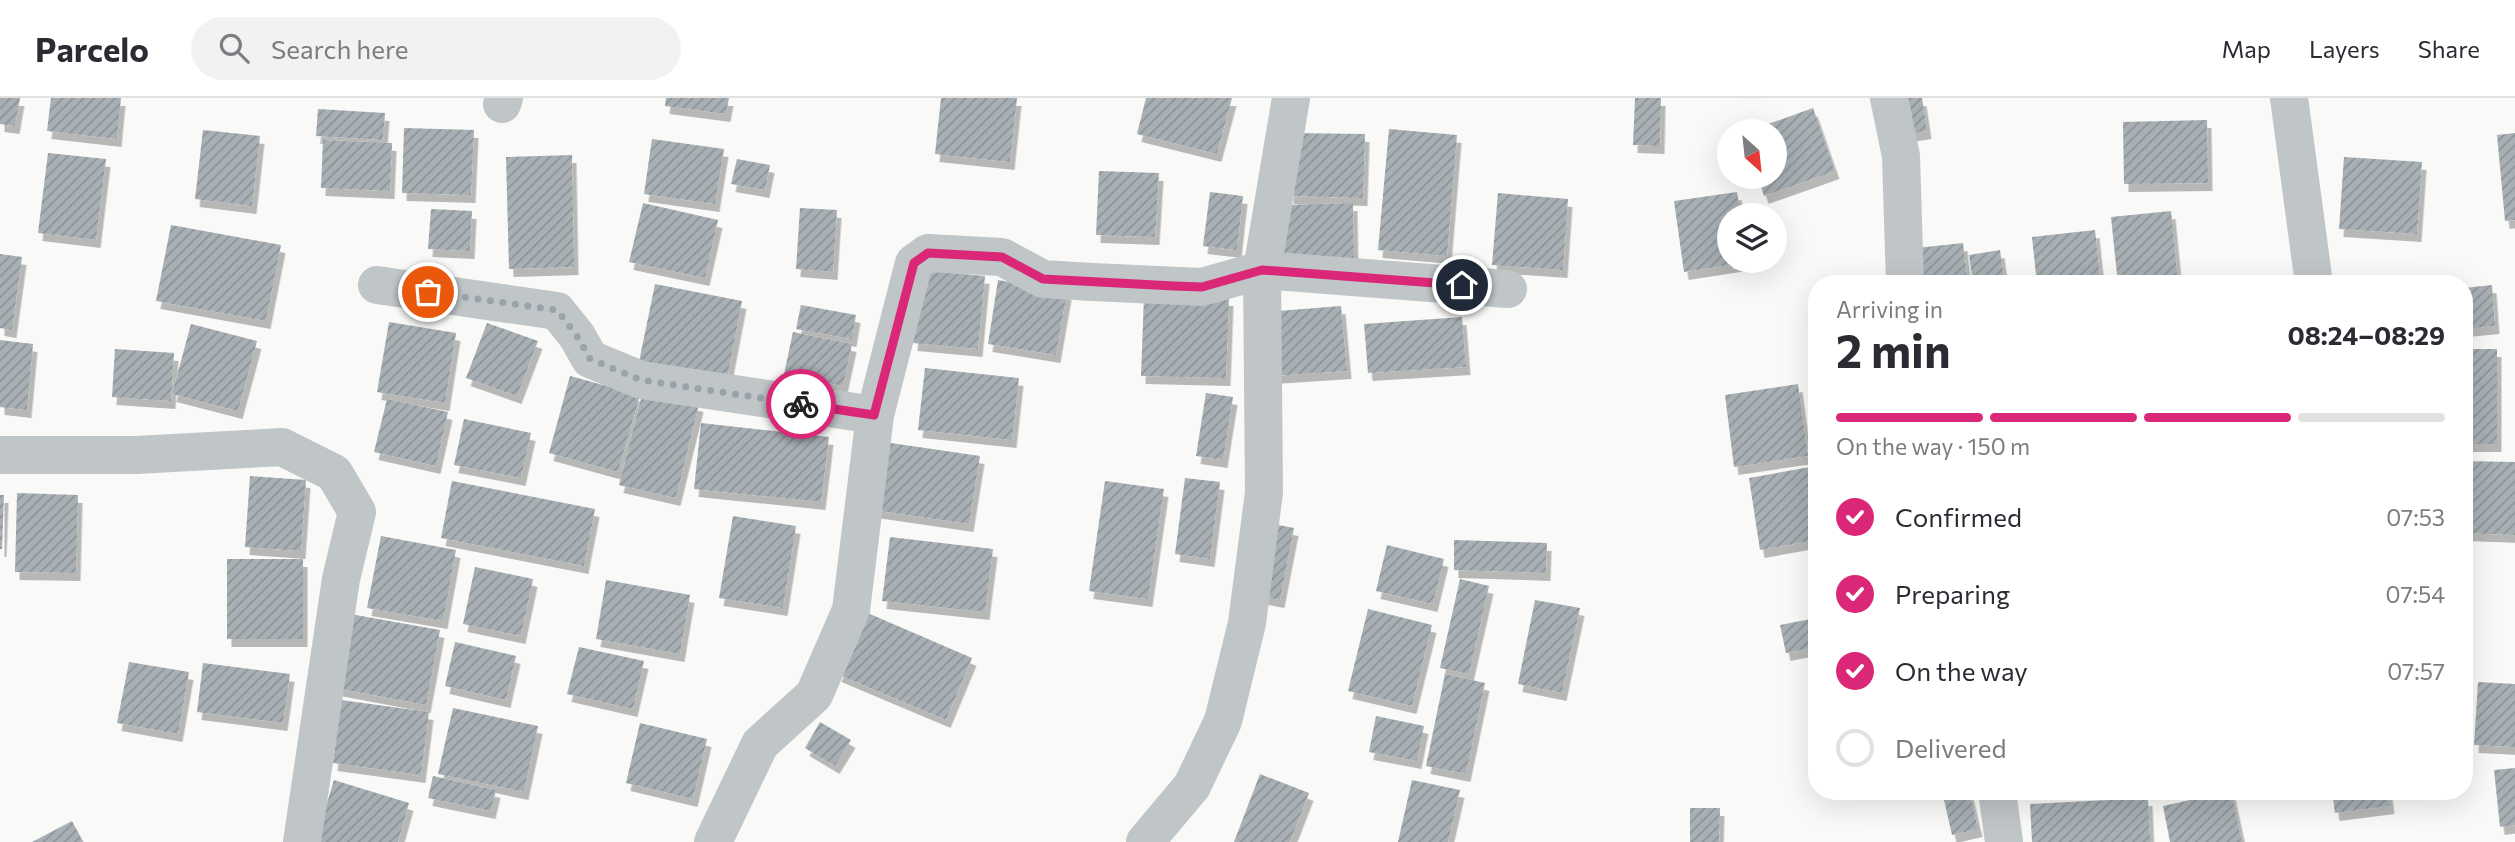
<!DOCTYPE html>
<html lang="en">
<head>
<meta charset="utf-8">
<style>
	:root { --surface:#fff; --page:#f2f2f3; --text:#2b2b33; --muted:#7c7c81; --line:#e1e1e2; --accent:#db2777 }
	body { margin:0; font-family:Commissioner,sans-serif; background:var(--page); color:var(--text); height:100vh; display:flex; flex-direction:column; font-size:26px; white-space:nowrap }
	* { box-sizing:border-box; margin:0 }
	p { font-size:23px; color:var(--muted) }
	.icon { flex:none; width:38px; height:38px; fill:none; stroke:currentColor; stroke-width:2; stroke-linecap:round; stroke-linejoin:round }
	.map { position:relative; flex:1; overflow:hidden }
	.details { position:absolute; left:1808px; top:177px; width:665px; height:525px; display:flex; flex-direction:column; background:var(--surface); border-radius:28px; box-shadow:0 7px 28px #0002 }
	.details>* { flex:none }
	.needle { width:46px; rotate:153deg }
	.tools { position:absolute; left:1717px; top:21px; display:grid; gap:14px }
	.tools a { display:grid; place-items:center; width:70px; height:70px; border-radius:50%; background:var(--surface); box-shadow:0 7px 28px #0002; font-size:35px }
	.pin { position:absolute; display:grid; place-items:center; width:60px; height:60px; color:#fff; margin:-30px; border:4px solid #fff; border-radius:50%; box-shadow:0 2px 7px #0007 }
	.courier { position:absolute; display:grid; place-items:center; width:70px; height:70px; margin:-35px; border:5px solid #db2777; border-radius:50%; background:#fff; color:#222; box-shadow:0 2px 9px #0007 }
	.overview em { font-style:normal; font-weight:700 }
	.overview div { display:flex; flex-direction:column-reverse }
	.overview { display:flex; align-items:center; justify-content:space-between; height:119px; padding:0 28px }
	h1 { font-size:46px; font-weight:700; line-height:52px }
	.bar { display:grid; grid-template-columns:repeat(4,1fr); gap:10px 7px; align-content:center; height:84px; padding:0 28px }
	.bar i { height:9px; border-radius:5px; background:var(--line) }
	.bar .on { background:var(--accent) }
	.bar p { grid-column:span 4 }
	ol { padding:0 28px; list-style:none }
	li { display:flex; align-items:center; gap:21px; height:77px }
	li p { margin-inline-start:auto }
	li .icon { padding:7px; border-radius:50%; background:var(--accent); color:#fff; stroke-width:4 }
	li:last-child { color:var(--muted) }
	li i { width:38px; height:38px; border:4px solid var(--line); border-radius:50% }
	header { display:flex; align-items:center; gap:42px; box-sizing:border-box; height:98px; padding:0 35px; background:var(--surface); border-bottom:2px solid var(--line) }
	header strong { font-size:33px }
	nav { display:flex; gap:38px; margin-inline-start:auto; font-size:24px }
	.search { width:490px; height:63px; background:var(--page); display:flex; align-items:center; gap:18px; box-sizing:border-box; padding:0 24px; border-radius:38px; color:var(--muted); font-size:26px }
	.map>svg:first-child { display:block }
</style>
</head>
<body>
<header>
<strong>Parcelo</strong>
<div class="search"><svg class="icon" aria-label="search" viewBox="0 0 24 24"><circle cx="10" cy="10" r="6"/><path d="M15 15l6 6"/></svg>Search here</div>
<nav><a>Map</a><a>Layers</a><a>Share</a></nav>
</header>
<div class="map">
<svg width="2515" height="744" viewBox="0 0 2515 744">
	<defs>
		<pattern id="building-hatch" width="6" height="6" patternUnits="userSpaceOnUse" patternTransform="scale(1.75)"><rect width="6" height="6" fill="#a8b0b5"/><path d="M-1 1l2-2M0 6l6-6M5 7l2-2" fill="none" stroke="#8d9498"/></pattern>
		<filter id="shadow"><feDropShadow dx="4.5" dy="8" stdDeviation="0" flood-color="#0004"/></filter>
	</defs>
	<rect width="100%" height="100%" fill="#f9f9f7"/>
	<g fill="url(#building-hatch)" filter="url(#shadow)">
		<polygon points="0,0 20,0 15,28 0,26"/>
		<polygon points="51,0 121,0 117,41 47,33"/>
		<polygon points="666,0 729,0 726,16 665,8"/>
		<polygon points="941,0 1017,0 1010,64 935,56"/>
		<polygon points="1146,0 1232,0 1217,56 1137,36"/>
		<polygon points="1635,0 1661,0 1660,48 1633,47"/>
		<polygon points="1896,0 1922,0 1927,33 1902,37"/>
		<polygon points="1813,10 1835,73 1764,98 1758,79 1774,79 1774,33 1749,33"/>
		<polygon points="318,11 385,15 383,42 316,38"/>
		<polygon points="2207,22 2208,85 2124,86 2123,24"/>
		<polygon points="404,30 474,32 471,97 402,95"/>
		<polygon points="1389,31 1457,37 1447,158 1378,152"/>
		<polygon points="203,32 260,38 252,108 195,101"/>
		<polygon points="1291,35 1365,36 1363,100 1289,98"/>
		<polygon points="2515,35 2515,122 2505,123 2497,37"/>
		<polygon points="652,41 724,51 715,106 644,96"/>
		<polygon points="323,42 392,45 390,93 321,90"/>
		<polygon points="48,55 106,61 96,142 38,135"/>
		<polygon points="572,57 574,169 509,171 506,59"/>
		<polygon points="2344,59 2422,64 2417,136 2339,131"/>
		<polygon points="737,61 770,67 765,92 731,86"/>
		<polygon points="1099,73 1159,75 1155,139 1096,137"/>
		<polygon points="1210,94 1243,98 1237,152 1203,148"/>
		<polygon points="1737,94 1741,117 1729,117 1729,163 1749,164 1684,174 1674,103"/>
		<polygon points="1498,95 1568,101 1563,172 1492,167"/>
		<polygon points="643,105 718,122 705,180 629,164"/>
		<polygon points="1353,105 1354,164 1284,165 1282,107"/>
		<polygon points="800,110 837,112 833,174 796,171"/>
		<polygon points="431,111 472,113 470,153 428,151"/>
		<polygon points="2171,113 2178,182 2118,186 2111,119"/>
		<polygon points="171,127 281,147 266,223 156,203"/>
		<polygon points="2095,132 2100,178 2037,186 2032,139"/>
		<polygon points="1963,145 1968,186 1911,186 1907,151"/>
		<polygon points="2000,152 2005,186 1973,186 1969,157"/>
		<polygon points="0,156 22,159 12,232 0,230"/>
		<polygon points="919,172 985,178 978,251 913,245"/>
		<polygon points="998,182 1067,194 1056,257 988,246"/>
		<polygon points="655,186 742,203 727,281 639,264"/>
		<polygon points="2492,187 2495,228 2464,231 2464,190"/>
		<polygon points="1144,197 1229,200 1226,280 1141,278"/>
		<polygon points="801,207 856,217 852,241 796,231"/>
		<polygon points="1341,208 1347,273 1270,278 1265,214"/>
		<polygon points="1462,219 1466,269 1368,275 1364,226"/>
		<polygon points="389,224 456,235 445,305 377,294"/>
		<polygon points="487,225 538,243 517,298 466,280"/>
		<polygon points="191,226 257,243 238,313 172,296"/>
		<polygon points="793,234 852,246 843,288 784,276"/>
		<polygon points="0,242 33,246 27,312 0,309"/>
		<polygon points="115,251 174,255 171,303 112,299"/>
		<rect x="2464" y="251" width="33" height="95"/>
		<polygon points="925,270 1019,280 1012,342 918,332"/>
		<polygon points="570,278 640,297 618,374 549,355"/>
		<polygon points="1810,284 1816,284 1816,333 1815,334"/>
		<polygon points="1798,286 1808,358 1734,369 1725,297"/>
		<polygon points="643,293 699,306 676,400 619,387"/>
		<polygon points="1206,295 1233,299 1223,362 1196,358"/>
		<polygon points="387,301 448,314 436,368 374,354"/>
		<polygon points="464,321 531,335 521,380 454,367"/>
		<polygon points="701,325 829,339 821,404 694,391"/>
		<polygon points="884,344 980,358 969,426 873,412"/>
		<polygon points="2464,363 2515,364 2515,437 2464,435"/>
		<polygon points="1810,369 1816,408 1816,442 1760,452 1749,380"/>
		<polygon points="250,378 306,382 301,453 245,449"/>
		<polygon points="1185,380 1220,384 1210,461 1175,456"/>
		<polygon points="452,383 595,411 584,468 441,440"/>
		<polygon points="1105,383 1164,391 1148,501 1089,493"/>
		<polygon points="17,395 78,397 76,475 15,474"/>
		<polygon points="0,397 4,397 2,451 0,451"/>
		<polygon points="733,418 796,428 783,510 719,500"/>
		<polygon points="1253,422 1294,430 1280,502 1238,494"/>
		<polygon points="381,438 456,452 443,523 367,510"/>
		<polygon points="890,439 993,451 985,514 882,503"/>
		<polygon points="1454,442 1547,445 1546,475 1454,472"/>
		<polygon points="1387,447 1444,461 1433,506 1376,493"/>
		<rect x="227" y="461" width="76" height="80"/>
		<polygon points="475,469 533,481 521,538 463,526"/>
		<polygon points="1460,481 1489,488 1469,576 1440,570"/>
		<polygon points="606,482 690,497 680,556 596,541"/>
		<polygon points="1535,502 1580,510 1562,595 1518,586"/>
		<polygon points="1368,511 1432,527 1412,608 1348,593"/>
		<polygon points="863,513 972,560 946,622 837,576"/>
		<polygon points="350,516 440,532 426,607 336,590"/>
		<polygon points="1816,520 1816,549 1786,555 1780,527"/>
		<polygon points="455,544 516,558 506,602 445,588"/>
		<polygon points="579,549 644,563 633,611 567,596"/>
		<polygon points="129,564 189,574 178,636 117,625"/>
		<polygon points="203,565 290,576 283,625 197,614"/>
		<polygon points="1445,576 1485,585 1466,676 1426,668"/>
		<polygon points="2478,584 2515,586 2515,649 2474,647"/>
		<polygon points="341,602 429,614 421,677 333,665"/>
		<polygon points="453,610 538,628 524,694 438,676"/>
		<polygon points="1376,618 1424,628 1417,663 1369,654"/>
		<polygon points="820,624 851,642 835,668 805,650"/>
		<polygon points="640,625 707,641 693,701 626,685"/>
		<polygon points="2515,670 2515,727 2500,729 2494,672"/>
		<polygon points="1260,676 1309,695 1290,744 1234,744"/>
		<polygon points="433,678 496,692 491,713 428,700"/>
		<polygon points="334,682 409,705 398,744 315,744"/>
		<polygon points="1412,682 1460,692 1448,744 1398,744"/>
		<polygon points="1942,693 1969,693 1978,731 1952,737"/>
		<polygon points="2231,693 2242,744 2170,744 2163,708"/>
		<polygon points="2332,693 2388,693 2390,708 2335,715"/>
		<polygon points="2148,700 2150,744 2032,744 2030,706"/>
		<polygon points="1690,710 1720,710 1719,744 1690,744"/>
		<polygon points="72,723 83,744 32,744"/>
	</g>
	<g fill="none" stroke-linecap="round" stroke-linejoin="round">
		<g stroke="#c0c5c8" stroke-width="38">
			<polyline points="1889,0 1901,58 1905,186"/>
			<polyline points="2289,0 2314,186"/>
			<polyline points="502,6 504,0"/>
			<polyline points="377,187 557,213 577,238 590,261 641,282 875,317"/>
			<polyline points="0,357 136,357 282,349 334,375 357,414 341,481 302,744"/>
			<polyline points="1997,693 2004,744"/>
			<polyline points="713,744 760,646 814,597 851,512 875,317 914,165 928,155 1002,159 1043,181 1092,184 1202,189 1262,172 1508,191"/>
			<polyline points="1145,744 1192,688 1223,623 1247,525 1264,394 1262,172 1291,0"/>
		</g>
	</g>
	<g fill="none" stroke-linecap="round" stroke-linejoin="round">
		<polyline stroke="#99a3a9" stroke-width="7" stroke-dasharray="0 12.6" points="428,194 557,212 577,238 590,261 641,282 801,306"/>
		<polyline stroke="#db2777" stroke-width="9" points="801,306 874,317 914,165 928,155 1002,159 1043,181 1174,188 1202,189 1262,172 1462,187"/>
	</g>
</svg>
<div class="tools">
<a><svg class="needle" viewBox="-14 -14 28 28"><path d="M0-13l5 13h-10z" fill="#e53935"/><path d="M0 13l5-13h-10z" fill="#7c7c81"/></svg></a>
<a><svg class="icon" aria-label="layers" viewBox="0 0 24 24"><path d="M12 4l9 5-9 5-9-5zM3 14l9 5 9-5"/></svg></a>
</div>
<div class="pin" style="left:428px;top:194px;background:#ea580c"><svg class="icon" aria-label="bag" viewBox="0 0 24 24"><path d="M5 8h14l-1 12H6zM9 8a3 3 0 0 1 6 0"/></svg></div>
<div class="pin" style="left:1462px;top:187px;background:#1f2937"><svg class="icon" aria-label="home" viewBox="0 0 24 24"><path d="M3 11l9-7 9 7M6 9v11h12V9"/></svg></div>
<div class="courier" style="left:801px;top:306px"><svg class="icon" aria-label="bike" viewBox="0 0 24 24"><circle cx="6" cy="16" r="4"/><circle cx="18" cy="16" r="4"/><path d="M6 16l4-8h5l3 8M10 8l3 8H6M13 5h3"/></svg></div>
<section class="details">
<div class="overview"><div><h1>2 min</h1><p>Arriving in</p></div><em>08:24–08:29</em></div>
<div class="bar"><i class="on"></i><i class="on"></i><i class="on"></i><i></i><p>On the way · 150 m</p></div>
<ol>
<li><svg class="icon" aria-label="check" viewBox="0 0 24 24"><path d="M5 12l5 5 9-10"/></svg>Confirmed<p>07:53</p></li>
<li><svg class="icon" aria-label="check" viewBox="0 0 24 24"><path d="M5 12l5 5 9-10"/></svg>Preparing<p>07:54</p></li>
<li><svg class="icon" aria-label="check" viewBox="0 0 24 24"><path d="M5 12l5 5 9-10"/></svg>On the way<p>07:57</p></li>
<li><i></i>Delivered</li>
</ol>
</section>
</div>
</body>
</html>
